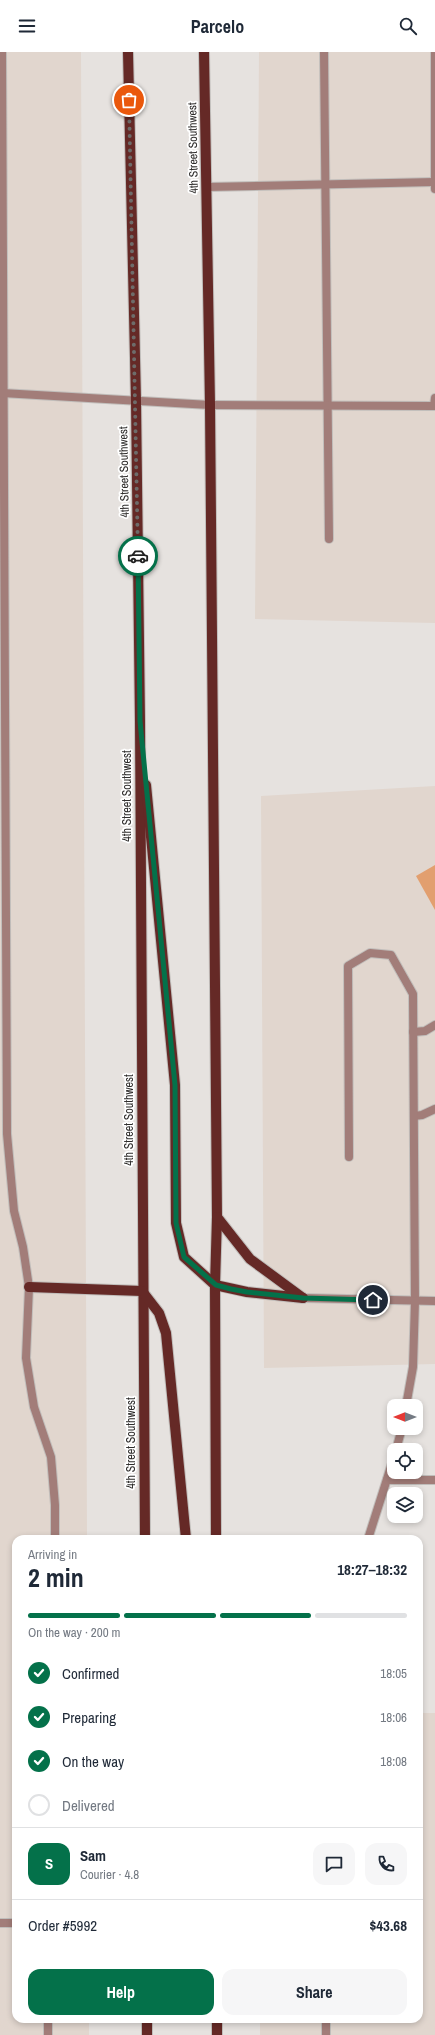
<!DOCTYPE html>
<html lang="en">
<head>
<meta charset="utf-8">
<style>
	:root { --surface:#fff; --page:#f6f6f7; --text:#1f2937; --muted:#747a83; --line:#e0e1e3; --accent:#04714a }
	body { margin:0; font-family:"Archivo Narrow",sans-serif; background:var(--page); color:var(--text); height:100vh; display:flex; flex-direction:column; font-size:15px; white-space:nowrap }
	* { box-sizing:border-box; margin:0 }
	p { font-size:13px; color:var(--muted) }
	.icon { flex:none; width:22px; height:22px; fill:none; stroke:currentColor; stroke-width:2; stroke-linecap:round; stroke-linejoin:round }
	.map { position:relative; flex:1; overflow:hidden }
	.side { position:absolute; left:12px; top:1483px; width:411px; height:488px; display:flex; flex-direction:column; background:var(--surface); border-radius:12px; box-shadow:0 2px 6px #0003 }
	.side>* { flex:none }
	.needle { width:26px; rotate:270deg }
	.controls { position:absolute; left:387px; top:1347px; display:grid; gap:8px }
	.controls a { display:grid; place-items:center; width:36px; height:36px; border-radius:8px; background:var(--surface); box-shadow:0 2px 6px #0003; font-size:20px }
	.pin { position:absolute; display:grid; place-items:center; width:34px; height:34px; color:#fff; margin:-17px; border:2px solid #fff; border-radius:50%; box-shadow:0 1px 4px #0007 }
	.courier { position:absolute; display:grid; place-items:center; width:40px; height:40px; margin:-20px; border:3px solid #04714a; border-radius:50%; background:#fff; color:#222; box-shadow:0 1px 5px #0007 }
	.overview em { font-style:normal; font-weight:700 }
	.overview div { display:flex; flex-direction:column-reverse }
	.overview { display:flex; align-items:center; justify-content:space-between; height:68px; padding:0 16px }
	h1 { font-size:26px; font-weight:700; line-height:30px }
	.bar { display:grid; grid-template-columns:repeat(4,1fr); gap:6px 4px; align-content:center; height:48px; padding:0 16px }
	.bar i { height:5px; border-radius:3px; background:var(--line) }
	.bar .active { background:var(--accent) }
	.bar p { grid-column:span 4 }
	.line { display:flex; align-items:center; gap:10px; padding:0 16px; border-top:1px solid var(--line) }
	.line div { flex:1 }
	.round { display:grid; place-items:center; flex:none; width:42px; height:42px; border-radius:12px; background:var(--page) }
	ol { padding:0 16px; list-style:none }
	li { display:flex; align-items:center; gap:12px; height:44px }
	li p { margin-inline-start:auto }
	li .icon { padding:4px; border-radius:50%; background:var(--accent); color:#fff; stroke-width:4 }
	li:last-child { color:var(--muted) }
	li i { width:22px; height:22px; border:2px solid var(--line); border-radius:50% }
	.cta { display:flex; gap:8px; margin-top:auto; padding:8px 16px }
	.cta a { flex:1; height:46px; border-radius:12px; background:var(--accent); color:#fff; font-size:16px; font-weight:700; line-height:46px; text-align:center }
	.cta a+a { background:var(--page); color:var(--text) }
	header { display:flex; justify-content:space-between; align-items:center; height:52px; padding:0 16px; background:var(--surface); font-size:18px; font-weight:700 }
	.map>svg:first-child { display:block }
</style>
</head>
<body>
<header><svg class="icon" aria-label="menu" viewBox="0 0 24 24"><path d="M4 6h16M4 12h16M4 18h16"/></svg>Parcelo<svg class="icon" aria-label="search" viewBox="0 0 24 24"><circle cx="10" cy="10" r="6"/><path d="M15 15l6 6"/></svg></header>
<div class="map">
<svg width="435" height="1983" viewBox="0 0 435 1983">
	<rect width="100%" height="100%" fill="#e6e2df"/>
	<g fill="#e1d6ce">
		<polygon points="0,0 81,0 87,1487 16,1487 16,1967 89,1967 89,1983 0,1983"/>
		<polygon points="259,0 435,0 435,571 255,567"/>
		<polygon points="435,734 435,1312 264,1316 261,744"/>
		<polygon points="419,1661 435,1661 435,1983 260,1983 260,1967 419,1967"/>
	</g>
	<polygon fill="#e29f6f" points="435,813 435,858 416,824"/>
	<g fill="none" stroke-linecap="round" stroke-linejoin="round">
		<defs>
			<g id="lane">
				<polyline points="324,0 329,487"/>
				<polyline points="435,0 435,137"/>
				<polyline points="206,135 434,130"/>
				<polyline points="210,353 434,354 435,346"/>
				<polyline points="413,980 425,979 435,973"/>
				<polyline points="414,1064 422,1063 435,1057"/>
				<polyline points="349,1105 348,914 370,901 391,903 413,942 415,1249"/>
				<polyline points="387,1428 435,1428"/>
				<polyline points="0,1871 16,1871"/>
			</g>
			<g id="street">
				<polyline points="2,0 7,1082 14,1159 23,1195 29,1235 26,1306 34,1355 51,1405 55,1453 55,1487"/>
				<polyline points="2,341 210,353"/>
				<polyline points="303,1246 435,1249"/>
				<polyline points="406,1354 413,1315 415,1249"/>
				<polyline points="396,1398 402,1376"/>
				<polyline points="368,1487 394,1405"/>
				<polyline points="48,1967 48,1983"/>
				<polyline points="326,1967 326,1983"/>
			</g>
			<g id="primary">
				<polyline points="128,0 136,349 140,669 145,1487"/>
				<polyline points="204,0 210,353 217,1165 215,1233 216,1487"/>
				<polyline points="146,733 175,1033 176,1171 184,1205 215,1233 247,1240 303,1246"/>
				<polyline points="217,1165 250,1207 303,1246"/>
				<polyline points="29,1235 142,1239 159,1261 166,1281 186,1487"/>
				<polyline points="147,1967 147,1983"/>
				<polyline points="217,1967 217,1983"/>
			</g>
		</defs>
		<use href="#lane" stroke="#c1bebb" stroke-width="10"/>
		<use href="#street" stroke="#c1bebb" stroke-width="10"/>
		<use href="#primary" stroke="#c1bebb" stroke-width="12"/>
		<use href="#lane" stroke="#a27d79" stroke-width="8"/>
		<use href="#street" stroke="#a27d79" stroke-width="8"/>
		<use href="#primary" stroke="#652926" stroke-width="10"/>
	</g>
	<g fill="none" stroke-linecap="round" stroke-linejoin="round">
		<polyline stroke="#6e6c6a" stroke-width="4" stroke-dasharray="0 7.2" points="129,48 138,504"/>
		<polyline stroke="#04714a" stroke-width="5" points="138,504 140,669 175,1033 176,1171 184,1205 216,1233 231,1237 247,1240 303,1246 373,1248"/>
	</g>
	<g text-anchor="middle" dominant-baseline="central" stroke-width="3.5" stroke-linejoin="round" paint-order="stroke">
		<g font-size="12" fill="#2e2c2b" stroke="#fff">
			<text transform="translate(193 96) rotate(-91)">4th Street Southwest</text>
			<text transform="translate(124 420) rotate(-91)">4th Street Southwest</text>
			<text transform="translate(127 744) rotate(-90)">4th Street Southwest</text>
			<text transform="translate(129 1068) rotate(-90)">4th Street Southwest</text>
			<text transform="translate(131 1391) rotate(-90)">4th Street Southwest</text>
		</g>
	</g>
</svg>
<div class="controls">
<a><svg class="needle" viewBox="-14 -14 28 28"><path d="M0-13l5 13h-10z" fill="#e53935"/><path d="M0 13l5-13h-10z" fill="#747a83"/></svg></a>
<a><svg class="icon" aria-label="locate" viewBox="0 0 24 24"><circle cx="12" cy="12" r="6"/><path d="M12 2v4M12 18v4M2 12h4M18 12h4"/></svg></a>
<a><svg class="icon" aria-label="layers" viewBox="0 0 24 24"><path d="M12 4l9 5-9 5-9-5zM3 14l9 5 9-5"/></svg></a>
</div>
<div class="pin" style="left:129px;top:48px;background:#ea580c"><svg class="icon" aria-label="bag" viewBox="0 0 24 24"><path d="M5 8h14l-1 12H6zM9 8a3 3 0 0 1 6 0"/></svg></div>
<div class="pin" style="left:373px;top:1248px;background:#1f2937"><svg class="icon" aria-label="home" viewBox="0 0 24 24"><path d="M3 11l9-7 9 7M6 9v11h12V9"/></svg></div>
<div class="courier" style="left:138px;top:504px"><svg class="icon" aria-label="car" viewBox="0 0 24 24"><path d="M5 17H2v-5l4-1 3-4h7l3 4 3 1v5h-3M9 17h6M6 11h13"/><circle cx="7" cy="17" r="2"/><circle cx="17" cy="17" r="2"/></svg></div>
<section class="side">
<div class="overview"><div><h1>2 min</h1><p>Arriving in</p></div><em>18:27–18:32</em></div>
<div class="bar"><i class="active"></i><i class="active"></i><i class="active"></i><i></i><p>On the way · 200 m</p></div>
<ol>
<li><svg class="icon" aria-label="check" viewBox="0 0 24 24"><path d="M5 12l5 5 9-10"/></svg>Confirmed<p>18:05</p></li>
<li><svg class="icon" aria-label="check" viewBox="0 0 24 24"><path d="M5 12l5 5 9-10"/></svg>Preparing<p>18:06</p></li>
<li><svg class="icon" aria-label="check" viewBox="0 0 24 24"><path d="M5 12l5 5 9-10"/></svg>On the way<p>18:08</p></li>
<li><i></i>Delivered</li>
</ol>
<div class="line" style="height:72px"><b class="round" style="background:var(--accent);color:#fff">S</b><div><b>Sam</b><p>Courier · 4.8</p></div><a class="round"><svg class="icon" aria-label="chat" viewBox="0 0 24 24"><path d="M4 5h16v11H9l-5 4z"/></svg></a><a class="round"><svg class="icon" aria-label="phone" viewBox="0 0 24 24"><path d="M5 4h4l2 5-3 2q2 4 5 5l2-3 5 2v4C11 20 4 13 5 4z"/></svg></a></div>
<div class="line" style="height:52px"><div>Order #5992</div><b>$43.68</b></div>
<div class="cta"><a>Help</a><a>Share</a></div>
</section>
</div>
</body>
</html>
